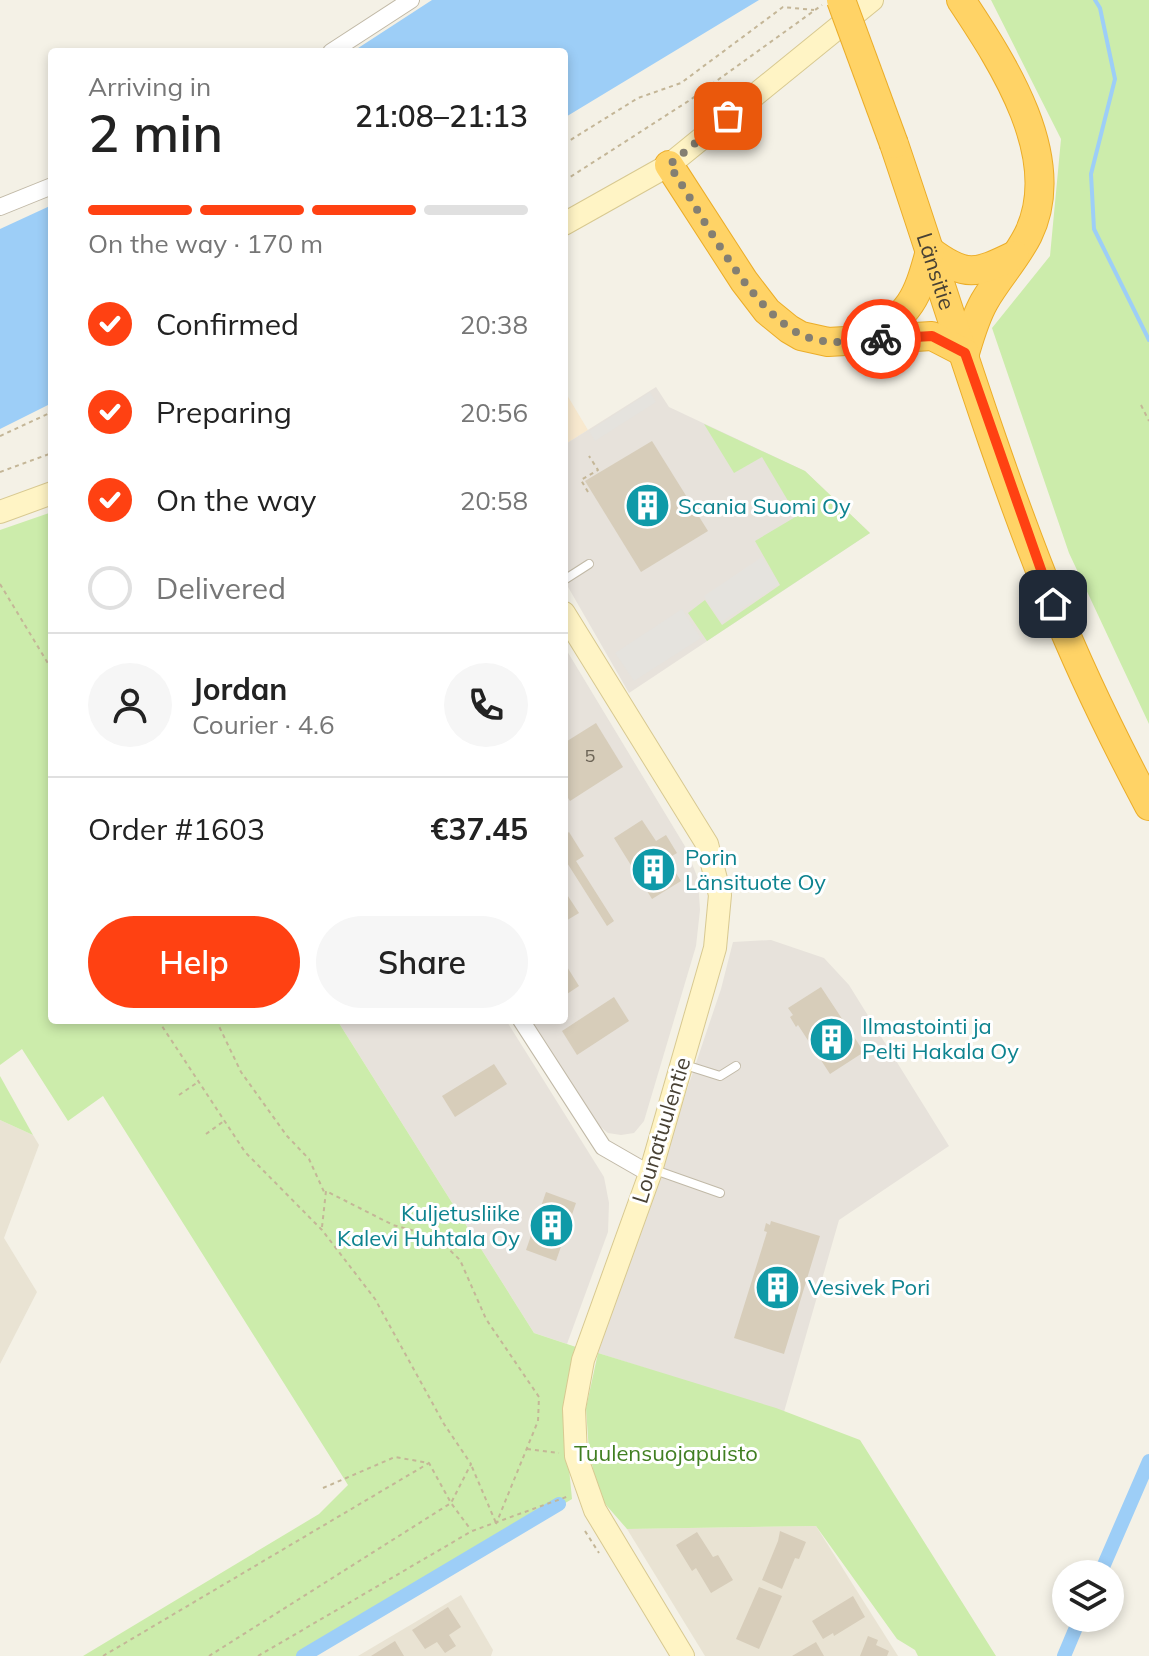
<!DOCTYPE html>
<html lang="en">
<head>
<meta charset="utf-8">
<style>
	:root { --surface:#fff; --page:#f6f6f6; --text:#222; --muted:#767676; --line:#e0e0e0; --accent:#ff4112 }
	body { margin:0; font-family:Mulish,sans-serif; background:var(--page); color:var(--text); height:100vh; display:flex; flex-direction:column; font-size:30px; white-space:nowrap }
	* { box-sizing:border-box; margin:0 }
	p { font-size:26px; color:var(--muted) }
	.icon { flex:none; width:44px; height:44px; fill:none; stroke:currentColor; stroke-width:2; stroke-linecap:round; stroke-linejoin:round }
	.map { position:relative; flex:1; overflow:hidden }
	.details { position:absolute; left:48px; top:48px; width:520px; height:976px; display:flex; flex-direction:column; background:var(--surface); border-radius:8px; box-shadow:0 4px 12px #0003 }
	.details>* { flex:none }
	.buttons { position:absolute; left:1052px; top:1560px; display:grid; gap:16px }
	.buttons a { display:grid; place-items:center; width:72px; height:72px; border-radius:50%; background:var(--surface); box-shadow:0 4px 12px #0003; font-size:40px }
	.pin { position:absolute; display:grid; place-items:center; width:68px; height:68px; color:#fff; margin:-34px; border-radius:16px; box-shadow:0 4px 12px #0006 }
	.courier { position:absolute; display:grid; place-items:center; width:80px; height:80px; margin:-40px; border:6px solid #ff4112; border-radius:50%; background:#fff; color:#222; box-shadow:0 2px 10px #0007 }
	.overview em { font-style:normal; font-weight:600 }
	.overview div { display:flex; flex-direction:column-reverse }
	.overview { display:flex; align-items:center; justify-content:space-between; height:136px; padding:0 40px }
	h1 { font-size:52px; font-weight:600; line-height:60px }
	.bar { display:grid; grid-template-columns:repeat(4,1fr); gap:12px 8px; align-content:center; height:96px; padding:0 40px }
	.bar i { height:10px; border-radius:6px; background:var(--line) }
	.bar .active { background:var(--accent) }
	.bar p { grid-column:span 4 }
	.line { display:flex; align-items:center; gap:20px; padding:0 40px; border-top:2px solid var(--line) }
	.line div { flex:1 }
	.round { display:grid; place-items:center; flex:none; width:84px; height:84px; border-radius:42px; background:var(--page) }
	ol { padding:0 40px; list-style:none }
	li { display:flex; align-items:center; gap:24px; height:88px }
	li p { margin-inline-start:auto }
	li .icon { padding:8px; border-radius:50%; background:var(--accent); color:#fff; stroke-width:4 }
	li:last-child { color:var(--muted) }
	li i { width:44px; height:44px; border:4px solid var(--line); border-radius:50% }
	.primary-button { display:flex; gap:16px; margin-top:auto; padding:16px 40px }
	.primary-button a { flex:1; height:92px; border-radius:48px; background:var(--accent); color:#fff; font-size:32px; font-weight:600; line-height:92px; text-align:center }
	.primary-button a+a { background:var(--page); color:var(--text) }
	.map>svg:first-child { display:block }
</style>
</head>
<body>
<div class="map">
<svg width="1149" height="1656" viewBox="0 0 1149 1656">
	<rect width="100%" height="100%" fill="#f4f1e6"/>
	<g fill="#e9e3d3">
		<polygon points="0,1120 33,1135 39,1145 4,1238 37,1292 0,1364"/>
		<polygon points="816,1526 898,1656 705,1656 627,1529"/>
		<polygon points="461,1595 493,1650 491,1656 358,1656"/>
	</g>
	<polygon fill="#f8e9cf" points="564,390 588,430 564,445"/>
	<g fill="#e7e2db">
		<polygon points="656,387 669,407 805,471 870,533 629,693 564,580 564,445"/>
		<polygon points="564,646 686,848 698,879 700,910 696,946 644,1121 634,1133 621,1135 608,1133 597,1124 531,1020 564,1020"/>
		<polygon points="771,940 824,958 849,985 949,1146 839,1220 784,1412 598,1353 721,989 733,942"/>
		<polygon points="337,1020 506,1020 604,1177 609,1203 608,1232 567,1344 534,1333"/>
	</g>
	<g fill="#ccecab">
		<polygon points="991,0 1149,0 1149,724 1069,553 992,328 1050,256 1061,139"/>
		<polygon points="704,424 805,471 870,533 707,641 688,613 705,600 722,625 780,585 755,541 797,516 762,457 734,473"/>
		<polygon points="52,512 52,1020 337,1020 534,1333 576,1347 563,1407 572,1499 309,1656 83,1656 319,1514 348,1485 103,1096 68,1121 22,1049 0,1065 0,530"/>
		<polygon points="0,1076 33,1135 0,1120"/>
		<polygon points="598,1353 776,1408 860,1440 996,1656 918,1656 915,1650 897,1639 816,1526 627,1529 600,1498 589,1452 586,1408"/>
	</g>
	<g fill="#e5e3de">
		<polygon points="650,392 656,402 595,441 589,431"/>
		<polygon points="762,557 779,584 721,622 704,596"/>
		<polygon points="682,609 701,638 634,681 615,653"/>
	</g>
	<g fill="#9dcef7">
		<polygon points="432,0 759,0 564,118 564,52 352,52"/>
		<polygon points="52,205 52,403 0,429 0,229"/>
	</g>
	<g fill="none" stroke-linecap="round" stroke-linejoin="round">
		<polyline stroke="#9dcef7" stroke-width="4" points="1095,0 1100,8 1115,79 1091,174 1094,229 1149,340"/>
		<g stroke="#9dcef7" stroke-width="14">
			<polyline points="1100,1574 1149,1461"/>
			<polyline points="303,1656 559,1504"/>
			<polyline points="1064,1656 1080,1618"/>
		</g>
	</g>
	<g fill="#d7cdba">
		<polygon points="652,441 708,531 641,572 585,481"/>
		<polygon points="596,723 623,767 570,801 564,792 564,743"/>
		<polygon points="642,820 656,841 666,835 677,853 667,859 681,881 652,899 614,838"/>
		<polygon points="569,832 584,856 576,861 614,921 607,926 564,858 564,836"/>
		<polygon points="564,890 579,913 564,922"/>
		<polygon points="564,962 579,986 564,996"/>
		<polygon points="821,987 864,1052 830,1074 798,1025 796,1027 790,1017 793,1015 788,1008"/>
		<polygon points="614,997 629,1021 577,1055 562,1031"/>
		<polygon points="494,1064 507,1084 455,1117 442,1096"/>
		<polygon points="546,1192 576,1203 556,1261 526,1250"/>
		<polygon points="771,1221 820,1236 784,1354 734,1338 767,1232 764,1231 766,1223 770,1225"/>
		<polygon points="780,1531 806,1542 799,1559 795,1558 782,1589 762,1580 778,1541"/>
		<polygon points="697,1532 713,1557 718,1555 733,1580 711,1593 696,1568 692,1571 676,1545"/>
		<polygon points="759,1587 782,1596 759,1649 736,1639"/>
		<polygon points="853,1596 865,1617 834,1636 833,1633 823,1639 812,1621"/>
		<polygon points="448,1607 461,1627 449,1635 456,1646 445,1653 437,1642 425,1649 412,1630"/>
		<polygon points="868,1636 878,1640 876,1645 889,1651 887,1656 860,1656"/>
		<polygon points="395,1641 404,1656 371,1656"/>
		<polygon points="816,1642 824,1656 792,1656"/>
	</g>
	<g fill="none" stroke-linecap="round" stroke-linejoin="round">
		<defs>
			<g id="lane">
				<polyline points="564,580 589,564"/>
				<polyline points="682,1064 720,1076 736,1066"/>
				<polyline points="652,1169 720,1193"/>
			</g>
			<g id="street">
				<polyline points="331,52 411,0"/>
				<polyline points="0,207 52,186"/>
				<polyline points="521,1020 603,1147 650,1174"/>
			</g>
			<g id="secondary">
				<polyline points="564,224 669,165 872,0"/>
				<polyline points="0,512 52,493"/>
				<polyline points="564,613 707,844 720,895 715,948 650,1174 583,1360 574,1409 576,1456 595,1510 683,1656"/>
			</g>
			<g id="highway">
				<path d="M961,0c41,62 105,158 67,235 -12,24 -31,44 -44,67 -9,16 -14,34 -19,51"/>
				<path id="s1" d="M894,144c52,153 98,309 159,459 28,70 61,137 96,203"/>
				<polyline points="669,165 744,281 767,311 789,329 801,336 828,342 932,336 965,353"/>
				<path d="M930,251c36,27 46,23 85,4"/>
				<path d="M867,340c44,-27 50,-41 63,-89"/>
			</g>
		</defs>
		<use href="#lane" stroke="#c1b9a7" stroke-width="10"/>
		<use href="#street" stroke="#c1b9a7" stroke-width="18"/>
		<use href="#secondary" stroke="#d8c991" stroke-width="24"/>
		<use href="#highway" stroke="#ebad29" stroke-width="30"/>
		<g stroke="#c4b697" stroke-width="2" stroke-dasharray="4 4" stroke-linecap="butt">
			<polyline points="564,144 638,98 681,83 783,7 814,10"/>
			<polyline points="564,181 690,100 822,5"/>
			<polyline points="1141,405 1149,421"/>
			<polyline points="0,436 52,412"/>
			<polyline points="0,472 52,453"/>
			<polyline points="588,492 581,480 598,470 589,456"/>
			<polyline points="0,584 52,670"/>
			<polyline points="158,1020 245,1152 322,1230 375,1299 444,1424 471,1464 451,1503 209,1656"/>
			<polyline points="216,1020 241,1072 287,1136 309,1159 325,1194"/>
			<polyline points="179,1095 198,1082"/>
			<polyline points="206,1134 224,1121"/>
			<polyline points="322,1227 326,1191 393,1225 436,1237 460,1260 486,1319 539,1397 538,1421 496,1524"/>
			<polyline points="527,1449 559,1453"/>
			<polyline points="472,1467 496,1523"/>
			<polyline points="323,1488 395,1457 429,1463 451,1503 471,1530"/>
			<polyline points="585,1531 599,1553"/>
			<polyline points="103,1656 429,1463"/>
			<polyline points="258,1656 472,1531 569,1496"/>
		</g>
		<use href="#lane" stroke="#fff" stroke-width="8"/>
		<use href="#street" stroke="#fff" stroke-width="16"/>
		<use href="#secondary" stroke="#fff4c5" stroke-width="22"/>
		<use href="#highway" stroke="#ffd366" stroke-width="28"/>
		<defs>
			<polyline id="highway-bridge" points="841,0 894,144"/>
		</defs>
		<use href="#highway-bridge" stroke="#ebad29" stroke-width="30" stroke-linecap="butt"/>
		<use href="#highway-bridge" stroke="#ffd366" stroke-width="28"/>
	</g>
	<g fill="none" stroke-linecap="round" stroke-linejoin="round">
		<path stroke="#847f72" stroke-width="8" stroke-dasharray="0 14.4" d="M728,116l-59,49c34,49 86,159 144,174 22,6 45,1 68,0"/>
		<polyline stroke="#ff4112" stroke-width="10" points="881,339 932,336 965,353 1053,604"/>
	</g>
	<defs>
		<symbol id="building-disc" viewBox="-11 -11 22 22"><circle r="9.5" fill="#0f9aa8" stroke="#fff"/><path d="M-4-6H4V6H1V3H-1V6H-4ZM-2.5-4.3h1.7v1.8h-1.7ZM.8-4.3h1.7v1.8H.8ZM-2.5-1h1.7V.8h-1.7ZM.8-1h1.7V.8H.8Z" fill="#fff"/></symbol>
	</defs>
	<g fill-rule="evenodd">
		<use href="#building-disc" x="622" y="480" width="51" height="51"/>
		<use href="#building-disc" x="628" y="844" width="51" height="51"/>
		<use href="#building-disc" x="806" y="1014" width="51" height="51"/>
		<use href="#building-disc" x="526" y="1200" width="51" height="51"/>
		<use href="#building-disc" x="752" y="1262" width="51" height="51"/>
	</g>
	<g text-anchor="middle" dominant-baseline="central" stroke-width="6" stroke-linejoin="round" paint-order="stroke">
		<g font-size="18" fill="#6c6456">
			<text x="590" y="755">5</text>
		</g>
		<g font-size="22" fill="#484134" stroke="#fff">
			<text stroke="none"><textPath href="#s1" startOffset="134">Länsitie</textPath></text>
			<text transform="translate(661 1130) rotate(-73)">Lounatuulentie</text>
		</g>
		<g font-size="22" fill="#0d838f" stroke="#fff" text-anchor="start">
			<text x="678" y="506">Scania Suomi Oy</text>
			<text x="685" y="857">Porin<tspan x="685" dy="25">Länsituote Oy</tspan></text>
			<text x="862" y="1026">Ilmastointi ja<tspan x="862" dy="25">Pelti Hakala Oy</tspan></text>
			<text x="520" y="1213" text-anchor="end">Kuljetusliike<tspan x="520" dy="25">Kalevi Huhtala Oy</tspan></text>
			<text x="808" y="1287">Vesivek Pori</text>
		</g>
		<g font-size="22" fill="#417f22" stroke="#fff">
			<text x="666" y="1453">Tuulensuojapuisto</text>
		</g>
	</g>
</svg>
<div class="buttons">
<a><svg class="icon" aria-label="layers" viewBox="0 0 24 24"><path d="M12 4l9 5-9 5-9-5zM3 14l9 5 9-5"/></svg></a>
</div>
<div class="pin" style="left:728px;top:116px;background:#ea580c"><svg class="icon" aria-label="bag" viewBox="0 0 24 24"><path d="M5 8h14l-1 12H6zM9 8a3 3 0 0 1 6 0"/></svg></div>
<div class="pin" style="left:1053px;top:604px;background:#1f2937"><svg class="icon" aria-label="home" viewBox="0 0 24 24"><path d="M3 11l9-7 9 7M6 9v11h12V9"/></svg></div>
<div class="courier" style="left:881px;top:339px"><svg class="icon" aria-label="bike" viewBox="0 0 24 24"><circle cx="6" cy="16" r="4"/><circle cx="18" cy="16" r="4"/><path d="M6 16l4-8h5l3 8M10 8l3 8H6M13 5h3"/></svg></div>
<section class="details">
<div class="overview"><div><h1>2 min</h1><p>Arriving in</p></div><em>21:08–21:13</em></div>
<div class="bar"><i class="active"></i><i class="active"></i><i class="active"></i><i></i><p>On the way · 170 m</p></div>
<ol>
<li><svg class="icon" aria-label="check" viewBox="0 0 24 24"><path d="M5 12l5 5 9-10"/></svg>Confirmed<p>20:38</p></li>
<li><svg class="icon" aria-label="check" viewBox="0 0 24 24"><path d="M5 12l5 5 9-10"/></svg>Preparing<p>20:56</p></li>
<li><svg class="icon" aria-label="check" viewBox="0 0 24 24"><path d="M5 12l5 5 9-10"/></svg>On the way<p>20:58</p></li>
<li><i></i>Delivered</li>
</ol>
<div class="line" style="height:144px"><a class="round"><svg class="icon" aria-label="person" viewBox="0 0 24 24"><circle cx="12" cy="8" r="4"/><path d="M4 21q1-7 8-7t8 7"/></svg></a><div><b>Jordan</b><p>Courier · 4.6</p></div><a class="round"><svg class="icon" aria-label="phone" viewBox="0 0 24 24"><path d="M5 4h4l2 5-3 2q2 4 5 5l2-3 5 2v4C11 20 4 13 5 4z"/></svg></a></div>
<div class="line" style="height:104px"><div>Order #1603</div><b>€37.45</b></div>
<div class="primary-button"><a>Help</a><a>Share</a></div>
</section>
</div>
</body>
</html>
